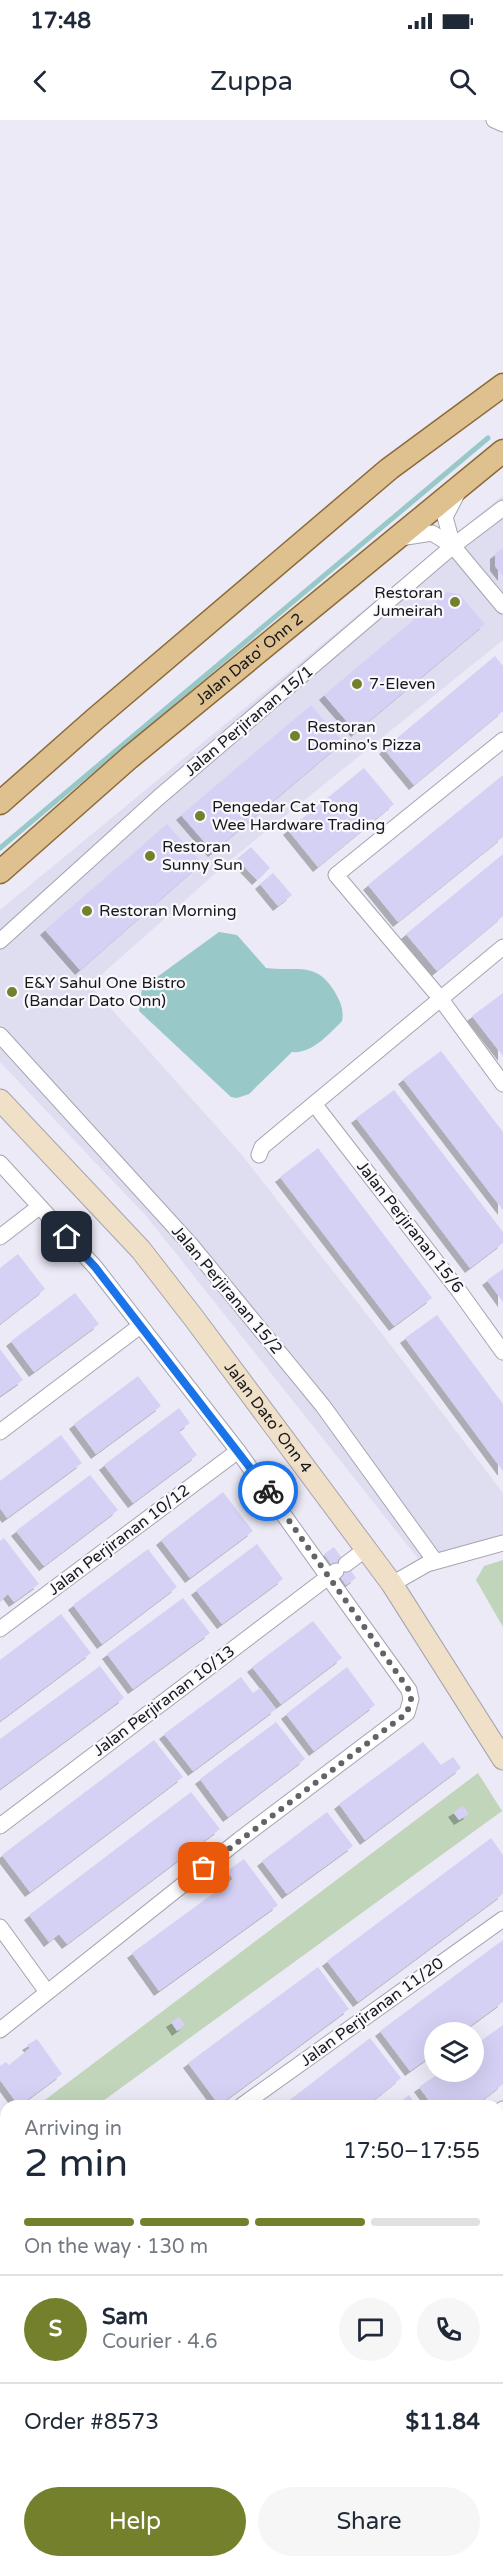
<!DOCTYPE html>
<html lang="en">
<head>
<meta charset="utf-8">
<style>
	:root { --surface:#fff; --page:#f6f6f7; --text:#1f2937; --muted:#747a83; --line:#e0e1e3; --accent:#75802d }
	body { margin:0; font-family:"Varela Round",sans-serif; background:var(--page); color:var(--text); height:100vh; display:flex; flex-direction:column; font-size:22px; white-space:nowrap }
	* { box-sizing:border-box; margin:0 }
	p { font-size:20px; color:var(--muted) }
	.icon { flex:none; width:33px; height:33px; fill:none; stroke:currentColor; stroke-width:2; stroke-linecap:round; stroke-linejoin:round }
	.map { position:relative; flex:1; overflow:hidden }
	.drawer { position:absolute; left:0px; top:1980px; width:504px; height:468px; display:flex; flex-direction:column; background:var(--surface); border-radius:18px 18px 0 0; box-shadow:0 6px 24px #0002 }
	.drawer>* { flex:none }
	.buttons { position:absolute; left:424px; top:1902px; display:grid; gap:12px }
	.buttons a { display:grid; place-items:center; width:60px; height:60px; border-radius:50%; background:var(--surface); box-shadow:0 6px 24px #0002; font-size:30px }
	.pin { position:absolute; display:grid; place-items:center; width:51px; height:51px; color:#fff; margin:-26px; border-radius:12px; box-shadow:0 3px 9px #0006 }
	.courier { position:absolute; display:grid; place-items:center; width:60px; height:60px; margin:-30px; border:4px solid #1a73e8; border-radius:50%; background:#fff; color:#222; box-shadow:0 2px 8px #0007 }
	.overview em { font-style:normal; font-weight:600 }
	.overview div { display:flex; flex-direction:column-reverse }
	.overview { display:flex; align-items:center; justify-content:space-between; height:102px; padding:0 24px }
	h1 { font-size:39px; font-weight:600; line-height:45px }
	.bar { display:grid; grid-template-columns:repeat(4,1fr); gap:9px 6px; align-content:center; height:72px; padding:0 24px }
	.bar i { height:8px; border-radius:4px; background:var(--line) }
	.bar .current { background:var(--accent) }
	.bar p { grid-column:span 4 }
	.line { display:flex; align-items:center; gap:15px; padding:0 24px; border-top:2px solid var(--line) }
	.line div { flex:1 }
	.round { display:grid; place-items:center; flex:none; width:63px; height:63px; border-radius:32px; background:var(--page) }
	.action { display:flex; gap:12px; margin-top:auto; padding:12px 24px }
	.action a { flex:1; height:69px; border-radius:36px; background:var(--accent); color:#fff; font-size:24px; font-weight:600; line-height:69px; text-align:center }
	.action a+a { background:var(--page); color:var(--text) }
	.status { display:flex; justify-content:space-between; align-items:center; height:42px; padding:0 30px; background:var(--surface); direction:ltr }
	.status svg { height:16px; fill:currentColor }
	header { display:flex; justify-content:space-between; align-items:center; height:78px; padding:0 24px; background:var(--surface); font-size:27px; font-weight:600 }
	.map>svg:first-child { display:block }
</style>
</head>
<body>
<div class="status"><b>17:48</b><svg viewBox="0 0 49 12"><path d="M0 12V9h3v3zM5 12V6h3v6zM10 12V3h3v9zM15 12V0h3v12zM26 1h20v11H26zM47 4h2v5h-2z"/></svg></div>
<header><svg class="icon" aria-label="back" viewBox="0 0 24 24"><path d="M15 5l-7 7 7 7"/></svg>Zuppa<svg class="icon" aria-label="search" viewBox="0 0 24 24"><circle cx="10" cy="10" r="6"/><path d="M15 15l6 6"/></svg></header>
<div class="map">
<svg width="503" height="2448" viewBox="0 0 503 2448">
	<defs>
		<filter id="shadow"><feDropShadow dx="-5" dy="5" stdDeviation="0" flood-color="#0004"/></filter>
	</defs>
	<rect width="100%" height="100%" fill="#ebeaf6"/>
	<polygon fill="#dfdef1" points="503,375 503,520 228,742 90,865 241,1034 383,1215 503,1373 503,1415 420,1441 147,1097 0,942 0,790"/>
	<g fill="#c0d5b9">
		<polygon points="503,1440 503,1507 476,1460 484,1446"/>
		<polygon points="478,1653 502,1691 96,1986 37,1986"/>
	</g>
	<path fill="#98c8c8" d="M219,812l18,3 29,33c32,4 51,-8 70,26 5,9 8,17 6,27 -13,13 -30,33 -50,31l-43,42 -12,4 -6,-1 -92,-86 3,-23z"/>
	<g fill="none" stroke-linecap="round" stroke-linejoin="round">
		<polyline stroke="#98c8c8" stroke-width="5" points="0,728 488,318"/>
	</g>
	<g fill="#d4d1f5" filter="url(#shadow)">
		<polygon points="503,428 503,456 495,446 495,434"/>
		<polygon points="447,472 459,474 485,504 356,612 324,575"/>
		<polygon points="495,536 503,546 503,591 414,665 384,629"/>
		<polygon points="311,585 343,622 213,732 181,695"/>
		<polygon points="364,648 394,684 318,747 288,710"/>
		<polygon points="503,655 503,717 398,802 368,765"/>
		<polygon points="167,704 202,743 80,850 45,810"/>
		<polygon points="251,727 270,748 257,760 237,739"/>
		<polygon points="503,734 503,796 437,851 406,814"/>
		<polygon points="273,753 292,775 278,786 260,764"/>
		<polygon points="503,873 503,936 472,896"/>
		<polygon points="441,931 503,1012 503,1090 403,959"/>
		<polygon points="394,970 503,1112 503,1123 470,1148 356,998"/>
		<polygon points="318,1028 432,1178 394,1206 280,1057"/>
		<polygon points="18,1134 45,1169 0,1204 0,1148"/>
		<polygon points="503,1149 503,1182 487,1160"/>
		<polygon points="75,1173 99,1204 34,1252 11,1221"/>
		<polygon points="437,1195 503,1284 503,1351 405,1218"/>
		<polygon points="0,1229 23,1260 0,1276"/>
		<polygon points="138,1256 161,1286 96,1334 74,1304"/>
		<polygon points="179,1288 190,1303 179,1311 197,1335 133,1383 104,1345"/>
		<polygon points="61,1315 82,1343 7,1398 0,1388 0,1361"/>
		<polygon points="90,1355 118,1390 44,1446 16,1411"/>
		<polygon points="223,1372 253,1411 190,1458 161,1420"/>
		<polygon points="4,1418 39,1464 14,1482 8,1474 0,1481 0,1421"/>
		<polygon points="257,1424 283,1459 222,1504 196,1470"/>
		<polygon points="334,1427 356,1458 346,1465 324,1434"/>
		<polygon points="148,1429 177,1467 102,1524 73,1485"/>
		<polygon points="183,1478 210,1513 133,1569 107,1534"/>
		<polygon points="61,1494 91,1533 0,1601 0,1540"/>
		<polygon points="313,1501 342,1538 281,1584 252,1547"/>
		<polygon points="100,1546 124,1578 0,1669 0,1619"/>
		<polygon points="347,1547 375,1585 314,1631 286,1594"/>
		<polygon points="241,1557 253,1573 260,1568 276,1589 193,1651 164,1614"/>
		<polygon points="276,1602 305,1639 228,1697 200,1659"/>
		<polygon points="154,1620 183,1657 30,1772 2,1735"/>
		<polygon points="423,1622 441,1645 453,1637 461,1648 365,1720 339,1684"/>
		<polygon points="191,1672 220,1709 67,1824 59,1814 49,1822 29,1795"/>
		<polygon points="463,1686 469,1694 459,1700 453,1692"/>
		<polygon points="327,1692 353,1726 287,1774 262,1741"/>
		<polygon points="491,1718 503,1735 503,1774 358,1882 327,1841"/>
		<polygon points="244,1739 278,1785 159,1871 132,1833 233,1759 227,1751"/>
		<polygon points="503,1820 503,1882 462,1912 435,1912 435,1933 410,1951 380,1911"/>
		<polygon points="318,1847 349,1889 219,1985 188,1943"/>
		<polygon points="179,1897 185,1905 177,1911 171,1902"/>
		<polygon points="503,1905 503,1964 475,1986 433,1986 419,1967 441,1952 474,1952 474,1926"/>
		<polygon points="370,1918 401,1958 369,1984 282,1986"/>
		<polygon points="37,1919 62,1954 19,1986 0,1960 0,1946 6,1942 9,1945 30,1928 27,1925"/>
		<polygon points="409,1975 417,1986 395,1986"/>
		<polygon points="503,2024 503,2084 498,2078 498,2028"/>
		<polygon points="6,2083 6,2116 0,2113 0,2097"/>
		<polygon points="498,2102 503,2109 503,2156 498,2160"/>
		<polygon points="0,2126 6,2128 6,2183 0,2181"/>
		<polygon points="503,2217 503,2267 498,2261 498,2220"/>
		<polygon points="6,2273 6,2325 0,2330 0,2277"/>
		<polygon points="503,2294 503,2353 498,2357 498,2298"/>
		<polygon points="6,2347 6,2396 0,2388 0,2352"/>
		<polygon points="503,2439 503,2448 480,2448 498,2442"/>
		<polygon points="39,2442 120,2442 112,2448 31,2448"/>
		<polygon points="139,2442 195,2442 199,2448 131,2448"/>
		<polygon points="310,2442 338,2442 341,2448 296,2448"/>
		<polygon points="353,2442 404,2442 407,2448 356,2448"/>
	</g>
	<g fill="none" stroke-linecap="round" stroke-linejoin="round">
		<defs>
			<g id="street">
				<polyline points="494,0 503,4"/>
				<polyline points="457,374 445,397 453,426 503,486"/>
				<polyline points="400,418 432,413 453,426"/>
				<polyline points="503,620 336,755 440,878 503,964"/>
				<polyline points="0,821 158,678 453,426 503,388"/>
				<polyline points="0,915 191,1125 323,1286 435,1441"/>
				<polyline points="315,985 459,1171 503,1232"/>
				<polyline points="259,1035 262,1027 503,827"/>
				<polyline points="0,1043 95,1147 238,1331 409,1570 411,1579 407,1593 239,1720 0,1910"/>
				<polyline points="0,1117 39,1087"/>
				<polyline points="0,1312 140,1206"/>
				<polyline points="346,1444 366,1429"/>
				<polyline points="392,1464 427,1444 503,1423"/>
				<polyline points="0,1509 238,1331"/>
				<polyline points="0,1706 336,1451"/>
				<polyline points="0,1807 47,1872"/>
				<polyline points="241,1986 503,1799"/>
				<polyline points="498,1992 503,1989"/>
				<polyline points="498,2190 503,2187"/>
				<polyline points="0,2245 6,2240"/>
				<polyline points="498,2387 503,2383"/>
				<polyline points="0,2435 6,2435"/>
				<polyline points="210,2442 215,2448"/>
				<polyline points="431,2442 434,2448"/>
				<polyline points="120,2448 127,2442"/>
				<polyline points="250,2448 258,2442"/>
			</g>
			<g id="secondary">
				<path id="s1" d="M0,980l141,150 52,67 199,267 111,175"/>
			</g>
			<g id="primary">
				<polyline points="0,683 95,599 389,349 503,265"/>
				<path id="s2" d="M0,752l129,-114 374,-307"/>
			</g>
		</defs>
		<use href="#street" stroke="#a5a5b0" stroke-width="17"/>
		<use href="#secondary" stroke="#a5a5b0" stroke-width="23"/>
		<use href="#primary" stroke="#8b6a37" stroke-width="25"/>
		<use href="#street" stroke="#fff" stroke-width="15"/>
		<use href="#secondary" stroke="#efe0c7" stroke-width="21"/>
		<use href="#primary" stroke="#dfc08f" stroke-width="22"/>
	</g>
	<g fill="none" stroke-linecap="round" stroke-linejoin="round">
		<polyline stroke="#626268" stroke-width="6" stroke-dasharray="0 10.8" points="204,1748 407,1593 411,1579 409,1570 268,1371"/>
		<polyline stroke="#1a73e8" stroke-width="8" points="67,1117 95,1147 268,1371"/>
	</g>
	<g fill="#75802d" stroke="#f9f9fd" stroke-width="2">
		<circle cx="455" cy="482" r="6"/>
		<circle cx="357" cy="564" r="6"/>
		<circle cx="295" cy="616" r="6"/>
		<circle cx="200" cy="696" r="6"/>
		<circle cx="150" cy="736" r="6"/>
		<circle cx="87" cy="791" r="6"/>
		<circle cx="12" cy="872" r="6"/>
	</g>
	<g text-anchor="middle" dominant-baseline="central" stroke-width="4.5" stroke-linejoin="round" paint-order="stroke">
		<g font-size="16" fill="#18181c" stroke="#f9f9fd" text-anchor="start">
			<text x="443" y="473" text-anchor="end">Restoran<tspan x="443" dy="18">Jumeirah</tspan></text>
			<text x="369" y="564">7-Eleven</text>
			<text x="307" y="607">Restoran<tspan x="307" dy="18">Domino's Pizza</tspan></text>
			<text x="212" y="687">Pengedar Cat Tong<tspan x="212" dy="18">Wee Hardware Trading</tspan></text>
			<text x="162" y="727">Restoran<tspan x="162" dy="18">Sunny Sun</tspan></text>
			<text x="99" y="791">Restoran Morning</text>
			<text x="24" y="863">E&amp;Y Sahul One Bistro<tspan x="24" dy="18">(Bandar Dato Onn)</tspan></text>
		</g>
		<g font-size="16" fill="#18181c" stroke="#f9f9fd">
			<text stroke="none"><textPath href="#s2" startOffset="328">Jalan Dato' Onn 2</textPath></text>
			<text transform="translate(249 601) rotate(-40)">Jalan Perjiranan 15/1</text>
			<text transform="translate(410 1107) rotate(52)">Jalan Perjiranan 15/6</text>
			<text transform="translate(227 1170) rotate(50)">Jalan Perjiranan 15/2</text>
			<text stroke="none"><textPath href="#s1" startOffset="416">Jalan Dato' Onn 4</textPath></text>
			<text transform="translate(119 1420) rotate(-37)">Jalan Perjiranan 10/12</text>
			<text transform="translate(164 1581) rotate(-37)">Jalan Perjiranan 10/13</text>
			<text transform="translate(372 1892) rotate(-36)">Jalan Perjiranan 11/20</text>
		</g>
	</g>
</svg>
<div class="buttons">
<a><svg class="icon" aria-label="layers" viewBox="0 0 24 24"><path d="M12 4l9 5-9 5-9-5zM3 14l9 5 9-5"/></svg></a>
</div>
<div class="pin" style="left:204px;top:1748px;background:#ea580c"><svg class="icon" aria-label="bag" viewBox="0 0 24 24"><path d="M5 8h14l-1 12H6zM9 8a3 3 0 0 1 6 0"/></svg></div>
<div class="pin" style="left:67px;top:1117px;background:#1f2937"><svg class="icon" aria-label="home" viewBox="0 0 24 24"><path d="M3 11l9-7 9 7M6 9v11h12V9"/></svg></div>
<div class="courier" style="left:268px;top:1371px"><svg class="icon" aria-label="bike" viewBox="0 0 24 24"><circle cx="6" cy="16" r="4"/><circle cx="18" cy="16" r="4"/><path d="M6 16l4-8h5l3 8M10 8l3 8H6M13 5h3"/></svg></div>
<section class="drawer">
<div class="overview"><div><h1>2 min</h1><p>Arriving in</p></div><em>17:50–17:55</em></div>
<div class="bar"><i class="current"></i><i class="current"></i><i class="current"></i><i></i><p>On the way · 130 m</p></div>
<div class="line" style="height:108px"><b class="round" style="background:var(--accent);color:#fff">S</b><div><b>Sam</b><p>Courier · 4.6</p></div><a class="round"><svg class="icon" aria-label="chat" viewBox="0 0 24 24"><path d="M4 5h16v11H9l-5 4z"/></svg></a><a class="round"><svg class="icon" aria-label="phone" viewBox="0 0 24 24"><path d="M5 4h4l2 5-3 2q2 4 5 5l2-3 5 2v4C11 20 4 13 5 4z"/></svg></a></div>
<div class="line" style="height:78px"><div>Order #8573</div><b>$11.84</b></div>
<div class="action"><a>Help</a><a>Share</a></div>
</section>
</div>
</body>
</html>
